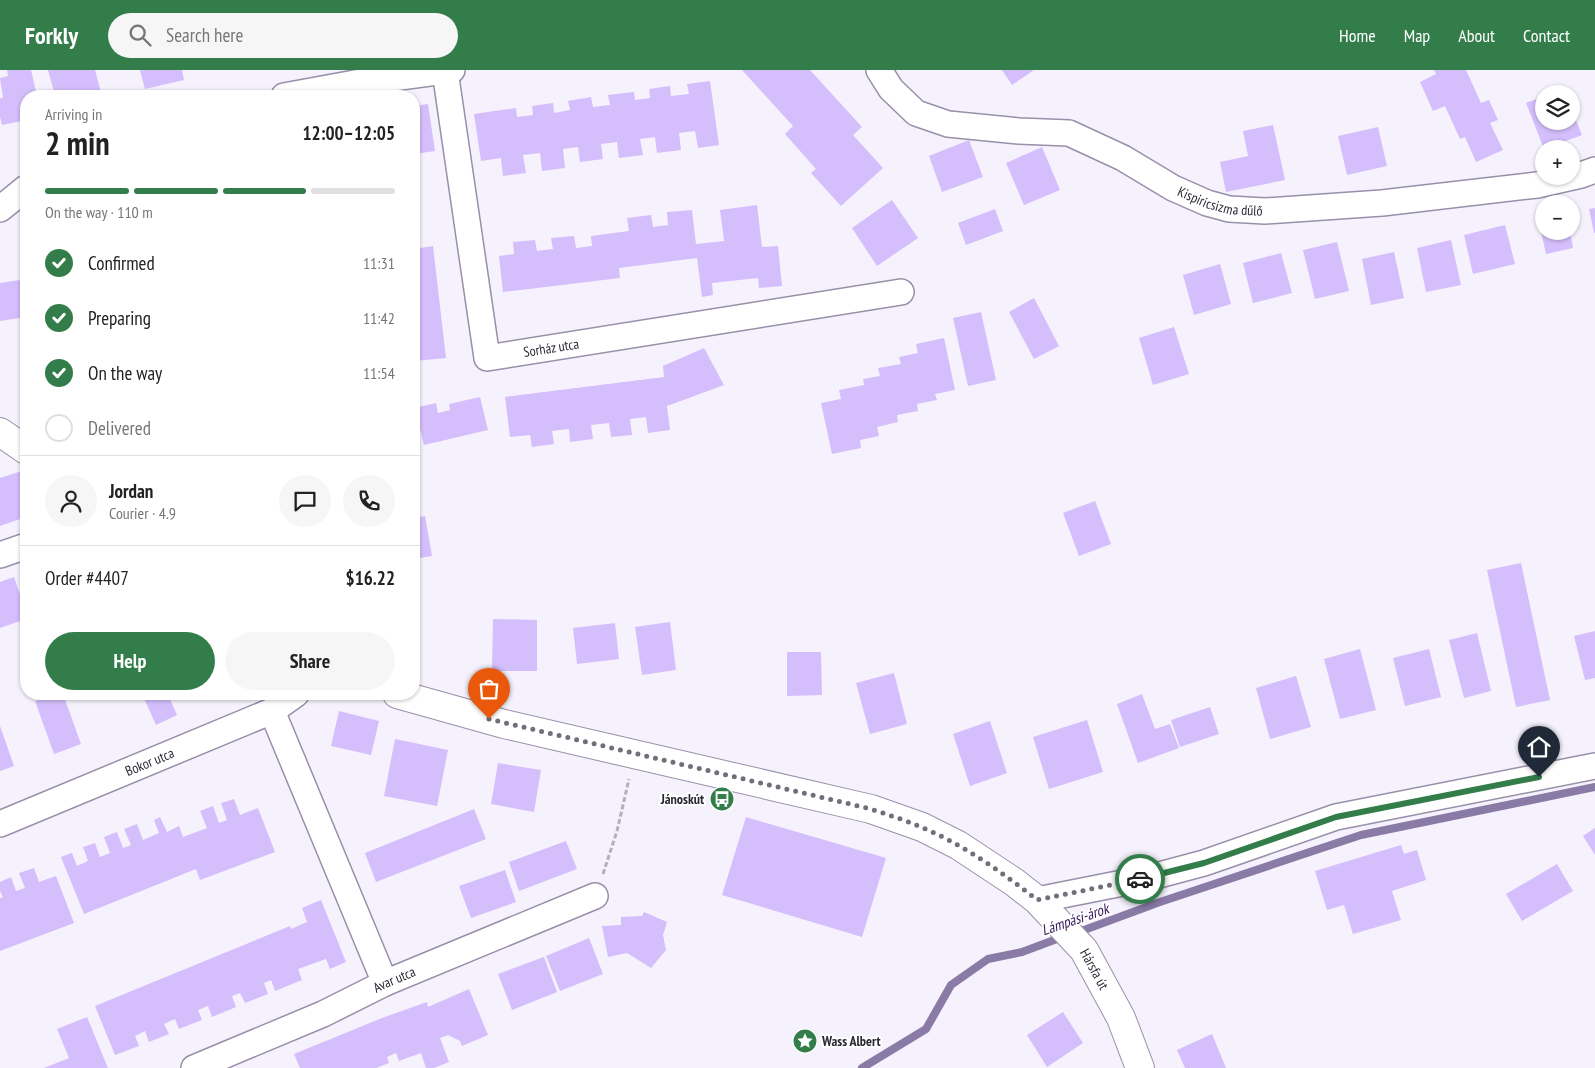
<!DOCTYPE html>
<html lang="en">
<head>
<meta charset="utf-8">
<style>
	:root { --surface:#fff; --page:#f6f6f6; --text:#222; --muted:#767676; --line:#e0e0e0; --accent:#337d4b }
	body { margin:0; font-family:"PT Sans Narrow",sans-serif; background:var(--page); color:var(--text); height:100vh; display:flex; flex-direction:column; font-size:19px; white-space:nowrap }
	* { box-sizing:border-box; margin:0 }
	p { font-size:16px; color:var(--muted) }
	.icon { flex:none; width:28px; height:28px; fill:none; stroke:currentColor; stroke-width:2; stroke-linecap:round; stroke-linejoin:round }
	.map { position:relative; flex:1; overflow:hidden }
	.side { position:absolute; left:20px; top:20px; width:400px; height:610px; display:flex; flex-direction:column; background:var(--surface); border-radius:20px; box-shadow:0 1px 4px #0004 }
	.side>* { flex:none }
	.controls { position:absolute; left:1535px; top:15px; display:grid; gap:10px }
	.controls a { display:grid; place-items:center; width:45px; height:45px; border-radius:50%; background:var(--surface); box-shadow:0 1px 4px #0004; font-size:25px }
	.pin { position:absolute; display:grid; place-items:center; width:42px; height:42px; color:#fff; margin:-51px -21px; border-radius:50% 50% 50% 0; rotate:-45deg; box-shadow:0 0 5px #0007 }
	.pin .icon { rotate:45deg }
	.courier { position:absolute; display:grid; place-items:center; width:50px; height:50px; margin:-25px; border:4px solid #337d4b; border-radius:50%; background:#fff; color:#222; box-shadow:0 1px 6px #0007 }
	.summary em { font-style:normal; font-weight:700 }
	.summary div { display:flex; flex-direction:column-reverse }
	.summary { display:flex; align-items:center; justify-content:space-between; height:85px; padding:0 25px }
	h1 { font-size:32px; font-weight:700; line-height:38px }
	.bar { display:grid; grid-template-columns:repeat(4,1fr); gap:8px 5px; align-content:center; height:60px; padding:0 25px }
	.bar i { height:6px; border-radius:4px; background:var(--line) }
	.bar .selected { background:var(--accent) }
	.bar p { grid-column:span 4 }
	.line { display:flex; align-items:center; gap:12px; padding:0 25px; border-top:1px solid var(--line) }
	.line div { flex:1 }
	.round { display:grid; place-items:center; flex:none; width:52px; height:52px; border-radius:26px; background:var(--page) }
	ol { padding:0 25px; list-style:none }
	li { display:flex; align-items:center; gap:15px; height:55px }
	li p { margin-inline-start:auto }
	li .icon { padding:5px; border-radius:50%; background:var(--accent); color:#fff; stroke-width:4 }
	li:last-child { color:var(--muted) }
	li i { width:28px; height:28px; border:2px solid var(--line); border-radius:50% }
	.button { display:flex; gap:10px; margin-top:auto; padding:10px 25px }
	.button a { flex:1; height:58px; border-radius:30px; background:var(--accent); color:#fff; font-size:20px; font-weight:700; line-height:58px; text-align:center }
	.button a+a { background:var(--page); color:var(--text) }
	header { display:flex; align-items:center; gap:30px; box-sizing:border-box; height:70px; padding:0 25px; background:var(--accent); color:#fff }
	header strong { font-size:24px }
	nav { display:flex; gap:28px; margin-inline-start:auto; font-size:18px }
	.search { width:350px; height:45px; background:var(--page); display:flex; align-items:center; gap:12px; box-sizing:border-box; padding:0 18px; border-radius:28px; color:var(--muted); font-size:19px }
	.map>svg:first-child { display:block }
</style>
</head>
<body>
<header>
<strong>Forkly</strong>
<div class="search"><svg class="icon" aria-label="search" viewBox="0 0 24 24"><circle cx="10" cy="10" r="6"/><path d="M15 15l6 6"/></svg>Search here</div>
<nav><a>Home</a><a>Map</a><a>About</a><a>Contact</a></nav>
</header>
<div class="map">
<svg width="1595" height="998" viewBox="0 0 1595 998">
	<rect width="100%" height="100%" fill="#f6f2fd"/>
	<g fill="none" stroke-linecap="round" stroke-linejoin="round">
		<g stroke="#8a7aa6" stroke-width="8">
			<polyline points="1076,863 1160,832 1361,765 1595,717"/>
			<polyline points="862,998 926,959 951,915 988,889 1022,882 1065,866"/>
		</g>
	</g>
	<g fill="#d4befb">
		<polygon points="7,0 31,0 37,26 26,26 26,50 2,55 0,47 0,28 3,28 0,8 8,6"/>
		<polygon points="48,0 95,0 102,26 55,26"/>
		<polygon points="140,0 182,0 184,10 145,19"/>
		<polygon points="742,0 810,0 862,57 853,65 883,98 841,136 811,103 816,99 785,64 793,56"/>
		<polygon points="1002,0 1034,0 1012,15"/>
		<polygon points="1434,0 1466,0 1481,33 1489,30 1498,50 1490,53 1503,80 1476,92 1465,67 1460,69 1445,36 1433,41 1420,12 1436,4"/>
		<polygon points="710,11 719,75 698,78 695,61 679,63 681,80 657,83 655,67 640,69 643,85 619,88 617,72 601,74 603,89 580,92 578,77 563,79 565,98 542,101 540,83 523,85 526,103 503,106 501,88 481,91 474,44 516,38 517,47 533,45 532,36 553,33 554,43 570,40 568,31 591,27 593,37 610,35 608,25 634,22 635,30 650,28 649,19 670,16 671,26 689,24 687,14"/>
		<polygon points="1544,26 1544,51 1571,51 1571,38 1582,65 1544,79 1526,33"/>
		<polygon points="428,34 435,81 414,84 414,36"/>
		<polygon points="1273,55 1285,110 1226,122 1220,92 1248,86 1243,61"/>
		<polygon points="1378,57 1387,96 1347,105 1338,66"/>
		<polygon points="969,70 983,107 942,122 929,86"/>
		<polygon points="1042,77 1060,120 1024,135 1006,93"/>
		<polygon points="892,130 918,168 877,196 852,158"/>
		<polygon points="757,135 762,177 778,176 782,216 759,218 758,208 712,213 713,225 702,227 697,188 619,198 620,208 503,222 499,186 514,184 513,172 535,170 537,181 553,179 551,168 574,166 576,178 592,176 591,166 629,161 627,148 651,145 653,157 668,155 667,142 692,140 696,174 724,171 720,140"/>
		<polygon points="1595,138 1595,163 1594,163 1589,139"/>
		<polygon points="995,139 1003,161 966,175 958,153"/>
		<polygon points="1544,147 1544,161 1570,161 1573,178 1546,184 1538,148"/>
		<polygon points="1505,155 1515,194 1473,204 1464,165"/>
		<polygon points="1451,170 1461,215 1426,222 1417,178"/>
		<polygon points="1337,172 1349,221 1315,229 1303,180"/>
		<polygon points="433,176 446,288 414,291 414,179"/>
		<polygon points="1394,182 1404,228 1371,235 1362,189"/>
		<polygon points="1281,183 1292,223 1253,233 1243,193"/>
		<polygon points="1220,194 1231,234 1194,245 1183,205"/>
		<polygon points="26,209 26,247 0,251 0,213"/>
		<polygon points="1034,228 1059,276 1034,289 1009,242"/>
		<polygon points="981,242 996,310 968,316 953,248"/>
		<polygon points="1174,257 1189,304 1153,315 1139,268"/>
		<polygon points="944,268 955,320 935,324 937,330 917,334 918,341 897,345 898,352 877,357 879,366 860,370 861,378 832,384 821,333 841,329 839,320 864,315 863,309 880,306 878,298 901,294 899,287 918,283 916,274"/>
		<polygon points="704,278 724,315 667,336 670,360 648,363 646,347 630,349 632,365 611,367 609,353 591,355 593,369 570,372 569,359 552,361 554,374 532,377 530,365 510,367 505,327 664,307 663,296"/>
		<polygon points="480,327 488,360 424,375 415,338 436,333 438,343 450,340 449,334"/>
		<polygon points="22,401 26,405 26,447 0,456 0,408"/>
		<polygon points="1095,431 1111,474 1079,486 1063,443"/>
		<polygon points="425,446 432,486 414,489 414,448"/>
		<polygon points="1521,493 1550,630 1516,637 1487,500"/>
		<polygon points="14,507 26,542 26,549 0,558 0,512"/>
		<polygon points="493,549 537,550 537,601 492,601"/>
		<polygon points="670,552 676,600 642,605 635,557"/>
		<polygon points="615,553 619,589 577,594 573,558"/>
		<polygon points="1595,561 1595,608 1585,610 1574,566"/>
		<polygon points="1477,563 1491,621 1464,628 1449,570"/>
		<polygon points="1360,579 1376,640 1340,649 1324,589"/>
		<polygon points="1429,579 1441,627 1405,636 1393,588"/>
		<polygon points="787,582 821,582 822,625 787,626"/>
		<polygon points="894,603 907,654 870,664 856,613"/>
		<polygon points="1296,606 1311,657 1270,669 1256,618"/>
		<polygon points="56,624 63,624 81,674 54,684 35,631"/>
		<polygon points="142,624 177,624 169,627 177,645 156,655"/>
		<polygon points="1142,624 1155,659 1170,654 1179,678 1138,693 1117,634"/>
		<polygon points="1210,637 1219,664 1180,677 1171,650"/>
		<polygon points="339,641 379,651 371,685 331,676"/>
		<polygon points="1087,650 1103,702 1049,719 1033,667"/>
		<polygon points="990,651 1007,703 970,716 953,664"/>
		<polygon points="0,656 14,696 0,701"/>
		<polygon points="395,669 448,680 437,736 384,726"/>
		<polygon points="498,693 541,700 534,742 491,734"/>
		<polygon points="234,729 240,745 258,738 275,782 200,810 196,799 84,844 61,787 72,783 77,796 88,791 83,777 95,773 100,787 110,783 104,767 117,762 123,778 131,775 124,759 137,754 143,770 159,763 154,750 160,747 167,762 179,756 183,767 207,758 200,741 213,736 219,753 227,750 221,733"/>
		<polygon points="474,739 486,769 376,812 365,783"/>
		<polygon points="746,747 886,788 862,867 722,825"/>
		<polygon points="1595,758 1595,785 1583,766"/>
		<polygon points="566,771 577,799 519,821 509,792"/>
		<polygon points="1401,775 1404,784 1417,780 1426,810 1392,821 1401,850 1353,864 1344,835 1327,840 1315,801"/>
		<polygon points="1557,794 1573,821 1522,851 1506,824"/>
		<polygon points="34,798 39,812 56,806 74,853 0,881 0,828 3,827 0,821 0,812 11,807 16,821 25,818 19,803"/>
		<polygon points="505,800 516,832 471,848 459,816"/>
		<polygon points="321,830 346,892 330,899 326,889 298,899 302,910 275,921 271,910 264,913 268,924 245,933 240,923 232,926 236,937 212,947 208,936 198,940 202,950 179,959 175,949 164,954 169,964 149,972 145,961 135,966 139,976 115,985 95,936 290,856 291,859 307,852 302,838"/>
		<polygon points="644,842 667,852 663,865 666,880 651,898 627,883 608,887 602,856 621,855 621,847 642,846"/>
		<polygon points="589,868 603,904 560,921 546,886"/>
		<polygon points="544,887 557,922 512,940 498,904"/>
		<polygon points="469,919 488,965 462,976 460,971 448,965 440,968 449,992 434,998 426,998 421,983 399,991 396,983 387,987 389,993 376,998 300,998 294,984 382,948 427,932 428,937"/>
		<polygon points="1063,942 1083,973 1047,997 1027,965"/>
		<polygon points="87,947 108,998 44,998 69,988 57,959"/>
		<polygon points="1212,964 1226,998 1185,998 1177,980"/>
	</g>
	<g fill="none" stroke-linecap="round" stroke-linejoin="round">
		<defs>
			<g id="minor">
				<path id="s1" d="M879,0l12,19 25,24 32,11 71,7 50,2 54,25 50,30 34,15 22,6 36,2 117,-8 155,-18 44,-10 14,-5"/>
				<path id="s2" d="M445,1l42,287 414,-66"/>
				<polyline points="284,26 355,13 452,0"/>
				<polyline points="0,139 26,118"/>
				<polyline points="0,485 26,476"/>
				<polyline points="272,641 385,913"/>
				<path id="s3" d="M0,754l272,-113 24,-17"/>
				<polyline points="1037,830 1148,808 1204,793 1336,747 1595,696"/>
				<path id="s4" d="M194,998l129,-54 62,-31 210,-87"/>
			</g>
			<g id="tertiary">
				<polyline points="0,362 26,380"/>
				<path id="s5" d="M397,624l107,30 367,85 51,18 36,18 56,37 23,18 47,50 37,68 19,50"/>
			</g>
		</defs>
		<use href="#minor" stroke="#988fa9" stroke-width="28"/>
		<use href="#tertiary" stroke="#988fa9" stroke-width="30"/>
		<polyline stroke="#b4b0bb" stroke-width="3" stroke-dasharray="5 2.5" stroke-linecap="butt" points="603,804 617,761 629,709"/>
		<use href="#minor" stroke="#fff" stroke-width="25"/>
		<use href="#tertiary" stroke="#fff" stroke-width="28"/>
	</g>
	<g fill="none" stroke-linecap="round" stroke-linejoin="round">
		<path stroke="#736f7a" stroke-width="5" stroke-dasharray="0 9" d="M489,649l382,90c17,6 34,11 50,18 43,18 81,45 116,73l103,-21"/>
		<polyline stroke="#337d4b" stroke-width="6" points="1140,809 1204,793 1336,747 1539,707"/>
	</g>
	<defs>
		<symbol id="bus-disc" viewBox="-11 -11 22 22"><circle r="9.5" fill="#337d4b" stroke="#fff"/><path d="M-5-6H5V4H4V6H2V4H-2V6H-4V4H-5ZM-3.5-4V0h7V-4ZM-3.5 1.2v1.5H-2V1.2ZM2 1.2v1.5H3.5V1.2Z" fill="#fff"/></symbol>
		<symbol id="sight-disc" viewBox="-11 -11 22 22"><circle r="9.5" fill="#337d4b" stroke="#fff"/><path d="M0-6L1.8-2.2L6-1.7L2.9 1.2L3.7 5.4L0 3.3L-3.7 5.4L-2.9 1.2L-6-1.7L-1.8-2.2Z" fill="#fff"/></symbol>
	</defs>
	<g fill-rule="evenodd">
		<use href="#bus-disc" x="708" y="715" width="28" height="28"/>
		<use href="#sight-disc" x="791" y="957" width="28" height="28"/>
	</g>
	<g text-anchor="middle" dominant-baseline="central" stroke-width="4" stroke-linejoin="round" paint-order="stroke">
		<g font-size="14" fill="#2c2833" stroke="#fff">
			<text stroke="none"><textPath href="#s1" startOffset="380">Kispiricsizma dűlő</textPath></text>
			<text stroke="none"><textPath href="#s2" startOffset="355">Sorház utca</textPath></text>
			<text stroke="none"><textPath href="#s3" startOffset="162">Bokor utca</textPath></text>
			<text stroke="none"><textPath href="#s5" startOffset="769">Hársfa út</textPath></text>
			<text stroke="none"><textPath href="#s4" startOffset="219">Avar utca</textPath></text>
		</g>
		<g font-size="14" font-weight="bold" fill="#2c2833" stroke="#fff" text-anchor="end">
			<text x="704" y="729">Jánoskút</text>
			<text x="822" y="971" text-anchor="start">Wass Albert</text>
		</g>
		<g font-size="15" font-style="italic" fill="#351459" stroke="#fff">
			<text transform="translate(1075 849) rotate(-19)">Lámpási-árok</text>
		</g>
	</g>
</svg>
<div class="controls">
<a><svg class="icon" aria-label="layers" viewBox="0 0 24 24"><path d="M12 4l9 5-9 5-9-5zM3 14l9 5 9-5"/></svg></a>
<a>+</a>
<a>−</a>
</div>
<div class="pin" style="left:489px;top:649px;background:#ea580c"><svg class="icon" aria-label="bag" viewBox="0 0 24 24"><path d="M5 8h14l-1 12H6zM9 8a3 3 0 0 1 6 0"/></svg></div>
<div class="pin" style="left:1539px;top:707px;background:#1f2937"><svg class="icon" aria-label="home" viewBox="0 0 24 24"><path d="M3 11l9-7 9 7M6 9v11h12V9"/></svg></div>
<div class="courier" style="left:1140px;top:809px"><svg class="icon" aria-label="car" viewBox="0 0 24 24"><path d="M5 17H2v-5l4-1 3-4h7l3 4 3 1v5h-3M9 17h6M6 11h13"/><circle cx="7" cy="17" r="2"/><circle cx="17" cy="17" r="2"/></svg></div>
<section class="side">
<div class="summary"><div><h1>2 min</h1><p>Arriving in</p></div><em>12:00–12:05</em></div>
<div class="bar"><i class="selected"></i><i class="selected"></i><i class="selected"></i><i></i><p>On the way · 110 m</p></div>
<ol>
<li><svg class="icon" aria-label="check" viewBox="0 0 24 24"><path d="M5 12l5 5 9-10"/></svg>Confirmed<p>11:31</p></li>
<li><svg class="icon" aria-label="check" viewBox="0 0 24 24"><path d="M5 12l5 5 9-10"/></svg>Preparing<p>11:42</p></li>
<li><svg class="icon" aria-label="check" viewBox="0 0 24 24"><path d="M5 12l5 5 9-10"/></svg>On the way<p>11:54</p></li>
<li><i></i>Delivered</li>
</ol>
<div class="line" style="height:90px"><a class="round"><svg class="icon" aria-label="person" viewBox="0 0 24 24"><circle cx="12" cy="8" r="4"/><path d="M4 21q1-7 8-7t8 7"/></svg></a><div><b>Jordan</b><p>Courier · 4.9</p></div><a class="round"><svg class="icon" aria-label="chat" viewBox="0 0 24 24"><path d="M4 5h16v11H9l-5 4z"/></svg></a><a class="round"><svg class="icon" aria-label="phone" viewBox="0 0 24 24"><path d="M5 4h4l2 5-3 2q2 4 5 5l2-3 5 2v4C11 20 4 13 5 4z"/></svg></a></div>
<div class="line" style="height:65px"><div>Order #4407</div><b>$16.22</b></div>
<div class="button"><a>Help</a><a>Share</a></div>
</section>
</div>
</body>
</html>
